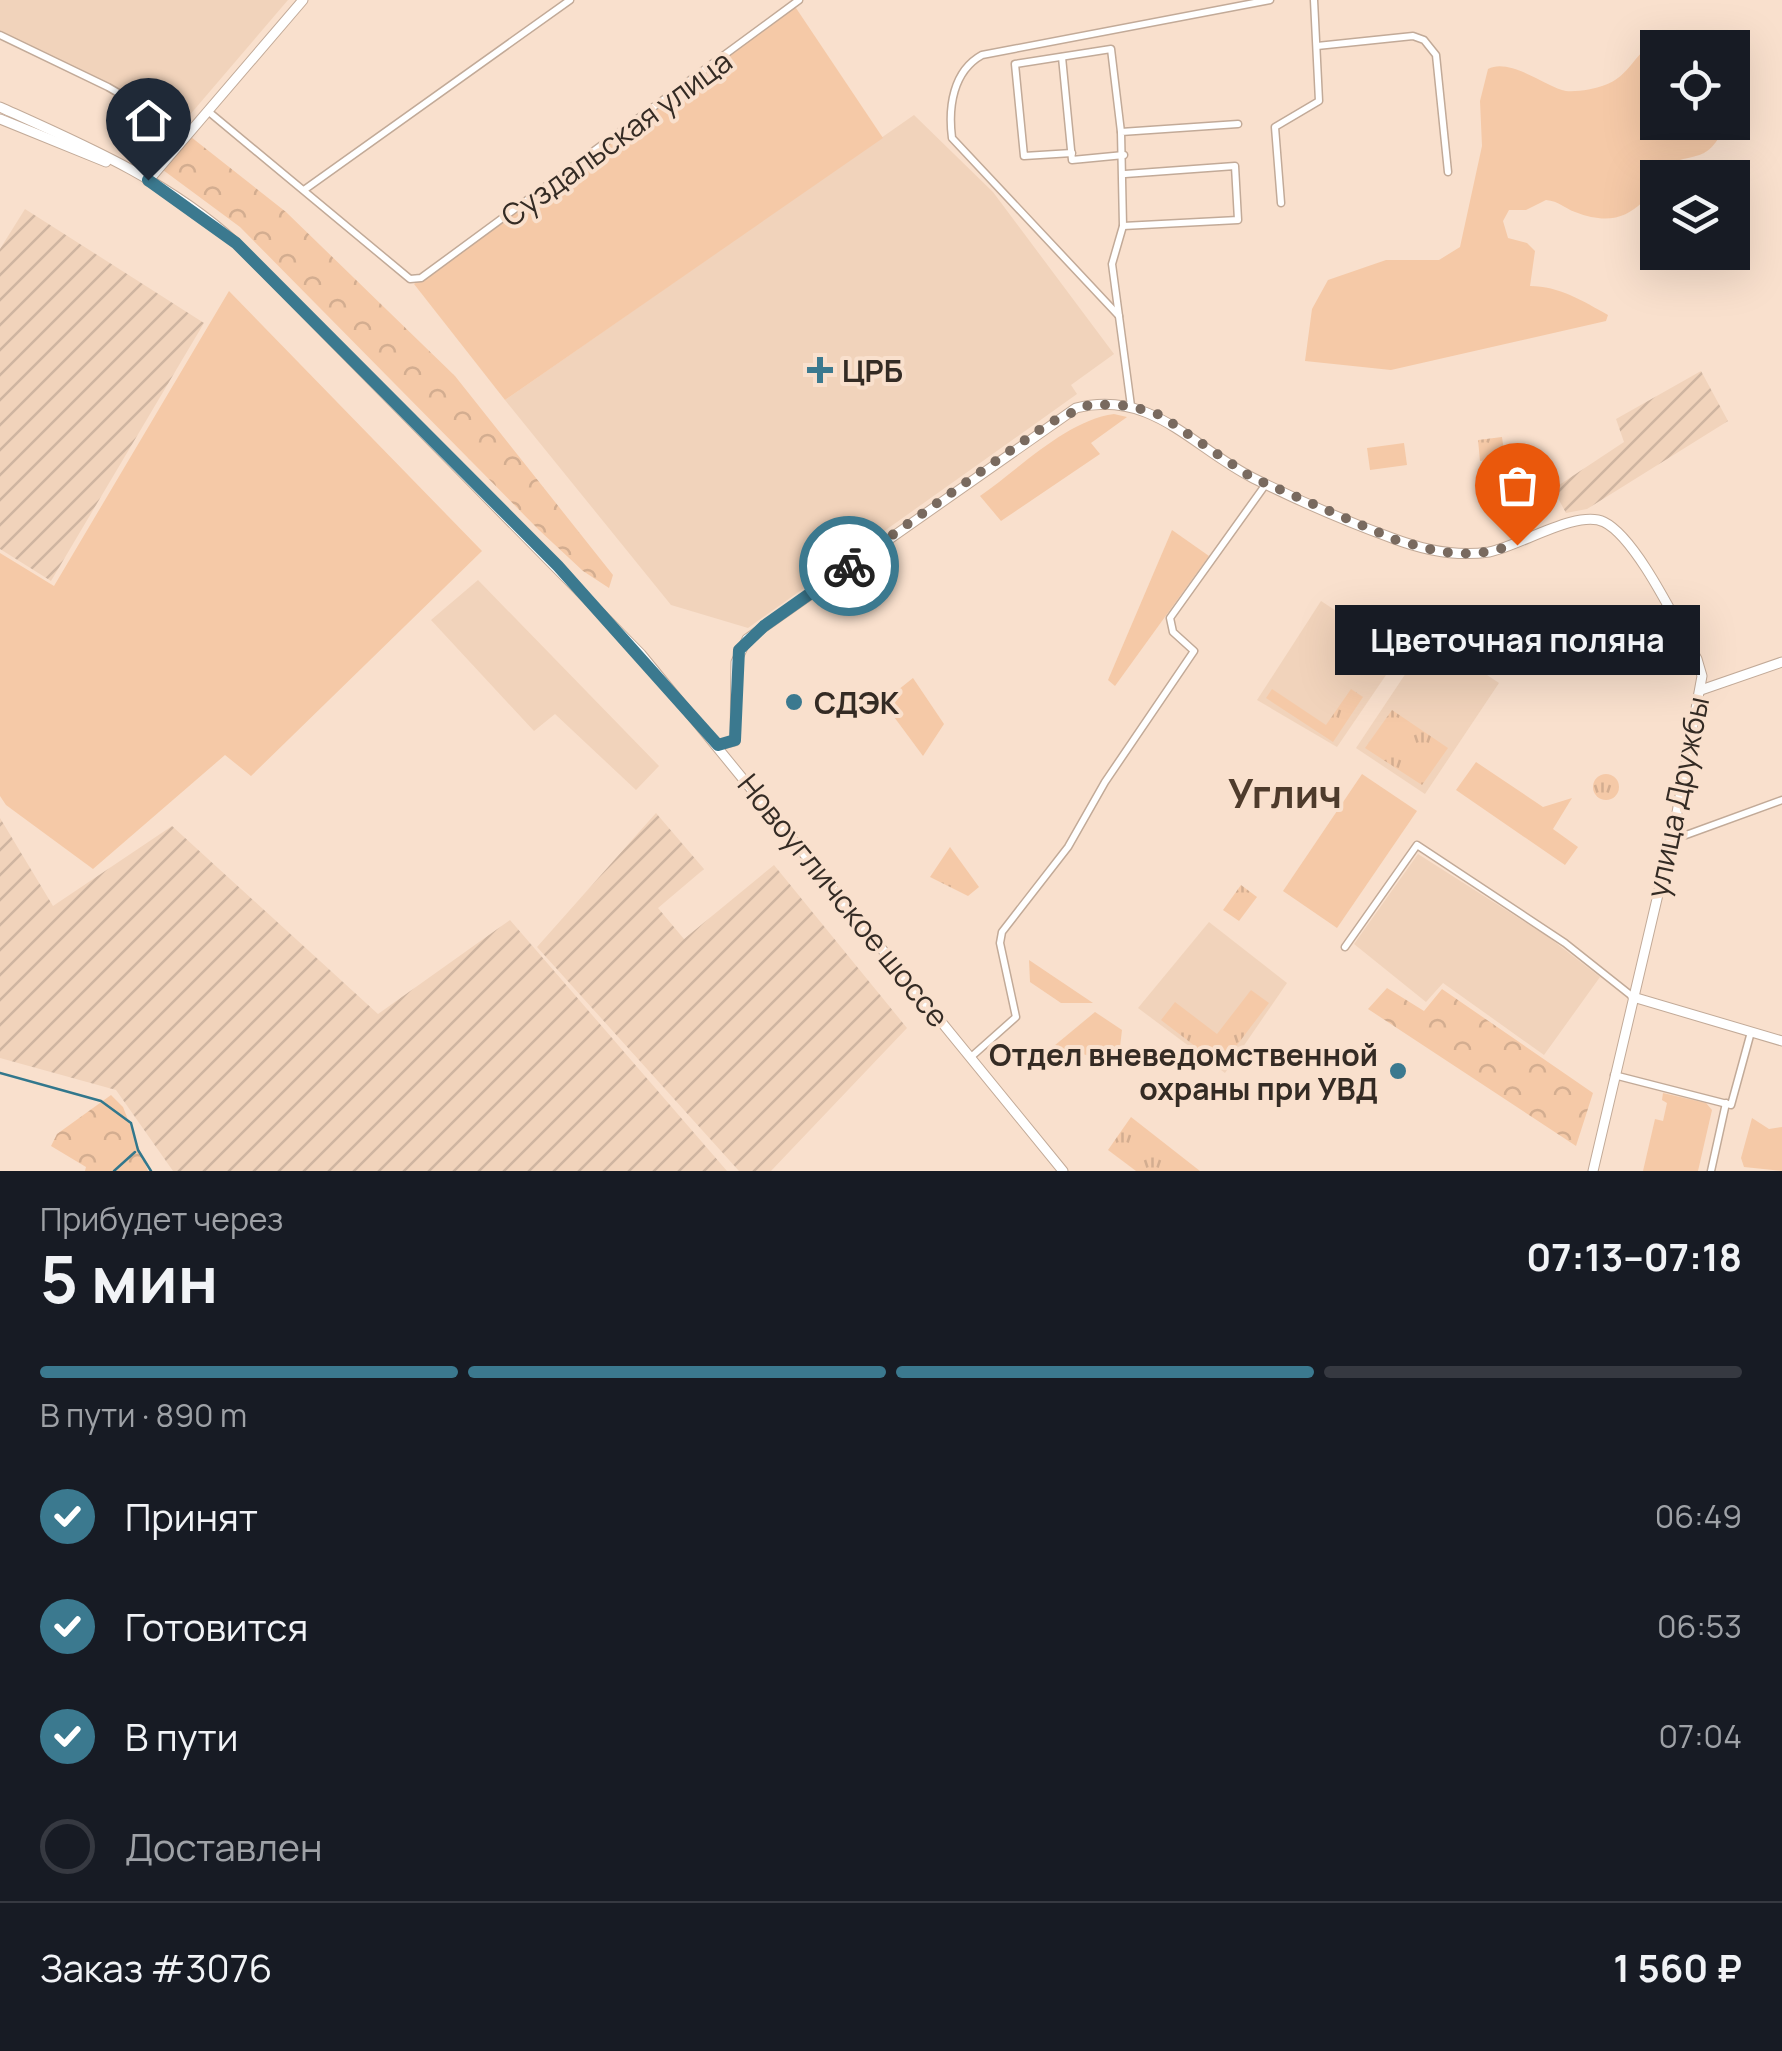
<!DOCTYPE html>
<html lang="ru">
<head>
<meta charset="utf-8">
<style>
	:root { --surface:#171b24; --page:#20242c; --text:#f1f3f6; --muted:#9ea1a6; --line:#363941; --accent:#3b798f }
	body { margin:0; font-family:Manrope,sans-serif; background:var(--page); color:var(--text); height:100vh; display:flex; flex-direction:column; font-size:38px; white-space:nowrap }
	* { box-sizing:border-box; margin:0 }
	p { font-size:32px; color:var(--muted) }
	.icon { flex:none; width:55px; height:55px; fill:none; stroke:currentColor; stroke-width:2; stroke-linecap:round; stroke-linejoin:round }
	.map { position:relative; height:1171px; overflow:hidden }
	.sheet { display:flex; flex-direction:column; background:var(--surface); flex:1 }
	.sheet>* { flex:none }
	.tools { position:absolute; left:1640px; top:30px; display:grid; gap:20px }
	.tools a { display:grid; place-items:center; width:110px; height:110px; border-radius:0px; background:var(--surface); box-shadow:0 10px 40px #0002; font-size:50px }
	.pin { position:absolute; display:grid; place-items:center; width:85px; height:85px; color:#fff; margin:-102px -42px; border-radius:50% 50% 50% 0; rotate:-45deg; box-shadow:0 0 10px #0007 }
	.pin .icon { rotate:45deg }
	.courier { position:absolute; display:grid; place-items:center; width:100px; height:100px; margin:-50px; border:8px solid #3b798f; border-radius:50%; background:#fff; color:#222; box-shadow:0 2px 12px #0007 }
	.bubble { position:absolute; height:70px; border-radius:0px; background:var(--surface); box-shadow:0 10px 40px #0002; font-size:32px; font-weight:700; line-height:70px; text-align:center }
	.headline em { font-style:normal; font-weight:700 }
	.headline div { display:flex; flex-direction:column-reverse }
	.headline { display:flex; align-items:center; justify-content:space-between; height:170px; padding:0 40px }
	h1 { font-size:65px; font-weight:700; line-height:75px }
	.bar { display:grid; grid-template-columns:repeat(4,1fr); gap:15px 10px; align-content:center; height:120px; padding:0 40px }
	.bar i { height:12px; border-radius:8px; background:var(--line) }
	.bar .selected { background:var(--accent) }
	.bar p { grid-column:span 4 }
	.line { display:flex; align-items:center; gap:25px; padding:0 40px; border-top:2px solid var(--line) }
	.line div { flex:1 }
	ol { padding:0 40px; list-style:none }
	li { display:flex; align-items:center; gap:30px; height:110px }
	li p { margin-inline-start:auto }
	li .icon { padding:10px; border-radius:50%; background:var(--accent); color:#fff; stroke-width:4 }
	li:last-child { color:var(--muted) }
	li i { width:55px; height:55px; border:5px solid var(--line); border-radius:50% }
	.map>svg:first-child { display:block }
</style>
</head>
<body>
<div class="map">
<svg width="1782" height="1171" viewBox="0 0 1782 1171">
	<defs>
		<pattern id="industrial-furrows" width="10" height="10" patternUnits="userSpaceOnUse" patternTransform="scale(2.5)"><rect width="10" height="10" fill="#f1d3bb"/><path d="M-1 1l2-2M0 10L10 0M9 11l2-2" fill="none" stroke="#cfb5a1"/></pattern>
		<pattern id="forest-crowns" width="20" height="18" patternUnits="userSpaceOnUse" patternTransform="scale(2.5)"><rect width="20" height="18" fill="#f5c9a7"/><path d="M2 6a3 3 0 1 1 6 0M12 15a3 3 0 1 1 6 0" fill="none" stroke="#d3ad90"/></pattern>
		<pattern id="park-tufts" width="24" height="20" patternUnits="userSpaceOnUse" patternTransform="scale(2.5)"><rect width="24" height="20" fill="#f5c9a7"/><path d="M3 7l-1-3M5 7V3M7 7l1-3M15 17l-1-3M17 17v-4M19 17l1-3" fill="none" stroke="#d3ad90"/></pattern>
	</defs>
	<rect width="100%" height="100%" fill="#f9e0cd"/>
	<g fill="#f1d3bb">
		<polygon points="0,0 288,0 182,124 0,34"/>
		<polygon points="914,115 993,192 1114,354 1071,385 1077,394 748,628 671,605 505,400"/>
		<polygon points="478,580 659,766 636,790 555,714 534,731 431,620"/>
		<polygon points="1321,601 1401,653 1337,747 1257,700"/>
		<polygon points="1430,637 1499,683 1425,794 1356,748"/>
		<polygon points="1418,854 1547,936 1600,977 1544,1055 1443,983 1426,1002 1354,944"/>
		<polygon points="1209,922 1287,983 1225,1073 1138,1008"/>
	</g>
	<g fill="url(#industrial-furrows)">
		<polygon points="25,209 204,323 51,581 0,549 0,249"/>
		<polygon points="1701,371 1728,421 1587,509 1566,513 1553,489 1624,442 1616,419"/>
		<polygon points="656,813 704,869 658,908 684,939 774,865 907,1028 771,1171 739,1171 537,947"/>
		<polygon points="0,818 53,906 172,826 378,1014 510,920 727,1171 173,1171 116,1090 0,1058"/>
	</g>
	<g fill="#f5c9a7">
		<polygon points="794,5 883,138 505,400 414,284"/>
		<path d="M1657,40l34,7 -33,1v74l70,1c-22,38 -23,29 -59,40 -22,40 -43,69 -94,49 -11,-4 -16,-11 -29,-12l-20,10h-17l-6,11 5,17 19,5 8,8 -5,35c29,0 53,15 78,29l-2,6 -215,49 -86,-9 7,-52 16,-29 58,-20h53l21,-13 22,-101 -2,-45 8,-32c22,-12 60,19 78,22 12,1 28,-2 39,-6 24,-8 31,-34 52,-45z"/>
		<polygon points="229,291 482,551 251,776 225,755 93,869 6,805 0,796 0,553 54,586"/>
		<path d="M1114,414l13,3 -36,26 9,11 -99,67 -21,-25c39,-27 87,-76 134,-82z"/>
		<polygon points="1404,443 1407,465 1370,470 1367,448"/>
		<polygon points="1172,530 1209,556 1115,686 1108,680"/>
		<polygon points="913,678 944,724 923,756 883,702"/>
		<polygon points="1476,762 1543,807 1572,798 1553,829 1578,847 1565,865 1456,790"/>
		<polygon points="1362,774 1417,811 1337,928 1283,891"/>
		<polygon points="1029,960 1093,1003 1061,1003 1030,982"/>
		<polygon points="1095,1012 1122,1030 1118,1064 1054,1046"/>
		<polygon points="1663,1093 1706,1103 1712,1110 1698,1171 1643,1171 1655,1119 1663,1121 1667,1103 1662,1100"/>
		<polygon points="1752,1118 1769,1129 1782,1127 1782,1171 1744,1167 1741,1158"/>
	</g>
	<g fill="url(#forest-crowns)">
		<polygon points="191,137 286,212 455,376 613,575 609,588 583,571 539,530 240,227 163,170"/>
		<polygon points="1387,988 1424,1011 1442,989 1593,1093 1576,1146 1368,1009"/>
		<polygon points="111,1095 123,1107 148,1171 85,1171 86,1167 51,1146 57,1134"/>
	</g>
	<g fill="url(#park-tufts)">
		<polygon points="1502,437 1505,458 1480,461 1478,440"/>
		<polygon points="1272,689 1326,725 1351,689 1363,697 1333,742 1266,698"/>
		<polygon points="1392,710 1448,748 1422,785 1365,748"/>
		<circle cx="1606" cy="787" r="13"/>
		<polygon points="950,847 979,887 968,896 930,877"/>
		<polygon points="1241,885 1257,897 1239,921 1223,910"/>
		<polygon points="1251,990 1269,1003 1221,1066 1161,1020 1175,1002 1217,1034"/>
		<polygon points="1131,1117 1200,1171 1136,1171 1108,1150"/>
	</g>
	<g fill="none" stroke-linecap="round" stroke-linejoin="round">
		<g stroke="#32778c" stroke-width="2.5">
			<polyline points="0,1073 101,1101 131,1123 138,1150 151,1171"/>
			<polyline points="114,1171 135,1152"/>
		</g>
		<defs>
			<g id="street">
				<polyline points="0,35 108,87 189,134"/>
				<polyline points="1317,46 1413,36 1424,40 1436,55 1448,172"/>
				<polyline points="1062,57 1072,160 1124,155"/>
				<polyline points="209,112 410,279 421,278 799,0"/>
				<polyline points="1072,153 1024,156 1015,64 1111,49 1121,132"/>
				<polyline points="304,190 570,0"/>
				<polyline points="1281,203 1275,127 1319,101 1314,0"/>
				<polyline points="1123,226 1238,220 1235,166 1125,174"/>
				<path d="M1119,316l-167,-178c-4,-31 1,-67 30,-83l288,-55"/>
				<polyline points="1131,406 1112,264 1123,226 1121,132 1238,124"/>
				<polyline points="1672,833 1686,835 1782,800"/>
				<polyline points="1345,947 1417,845 1565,943 1633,997"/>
				<polyline points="971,1057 1016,1017 1000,943 1002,932 1068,847 1105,782 1194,651 1173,632 1170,618 1266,484"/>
				<polyline points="1614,1075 1731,1105 1751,1032"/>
				<polyline points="1711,1171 1726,1103"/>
			</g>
			<g id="secondary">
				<path d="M0,107c82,37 169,74 236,136l405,411 422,517"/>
				<polyline points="0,119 106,162"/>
				<polyline points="148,181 303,0"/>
				<polyline points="1701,690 1782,662"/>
				<path d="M719,745l16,-4 1,-79 11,-23 329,-231c75,-19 116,39 177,70 44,22 92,43 139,60 31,12 64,19 97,14 31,-6 88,-43 115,-30 33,16 74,104 93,137l5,17 -26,142 -83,353"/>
				<polyline points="1633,997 1782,1041"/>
			</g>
		</defs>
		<use href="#street" stroke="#c2aa98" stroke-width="9"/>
		<use href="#secondary" stroke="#c2aa98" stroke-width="11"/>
		<use href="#street" stroke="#fff" stroke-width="6"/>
		<use href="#secondary" stroke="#fff" stroke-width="9"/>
	</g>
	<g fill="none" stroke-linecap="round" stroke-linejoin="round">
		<polyline stroke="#796a5f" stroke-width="10" stroke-dasharray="0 18" points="849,566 1049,423 1091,404 1131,406 1160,415 1251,477 1396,540 1441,552 1476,554 1517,545"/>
		<polyline stroke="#3b798f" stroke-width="12" points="148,180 236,243 558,566 718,745 735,740 739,650 764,626 849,566"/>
	</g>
	<g fill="#3b798f" stroke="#f9e0cd" stroke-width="4">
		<path d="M815 355h10v10h10v10h-10v10h-10v-10h-10v-10h10z"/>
		<circle cx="794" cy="702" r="10"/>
		<circle cx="1398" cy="1071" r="10"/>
	</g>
	<g text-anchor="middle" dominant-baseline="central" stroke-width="8" stroke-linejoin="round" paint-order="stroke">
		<g font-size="30" fill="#342b24" stroke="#f9e0cd">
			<text transform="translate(616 138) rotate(-36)">Суздальская улица</text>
			<text transform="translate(1677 797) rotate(-78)">улица Дружбы</text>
			<text transform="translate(844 900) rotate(51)">Новоугличское шоссе</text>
		</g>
		<g font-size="30" font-weight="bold" fill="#342b24" stroke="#f9e0cd" text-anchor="start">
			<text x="842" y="370">ЦРБ</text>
			<text x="814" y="702">СДЭК</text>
			<text x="1378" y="1054" text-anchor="end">Отдел вневедомственной<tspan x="1378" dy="34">охраны при УВД</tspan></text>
		</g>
		<g font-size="40" font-weight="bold" fill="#4e3b2c" stroke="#f9e0cd">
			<text x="1285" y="792">Углич</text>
		</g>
	</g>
</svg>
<div class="tools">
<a><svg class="icon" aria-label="locate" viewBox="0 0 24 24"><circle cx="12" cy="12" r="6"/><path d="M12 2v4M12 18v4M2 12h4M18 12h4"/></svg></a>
<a><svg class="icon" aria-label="layers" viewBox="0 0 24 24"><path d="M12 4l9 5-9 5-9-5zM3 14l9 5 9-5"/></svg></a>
</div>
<div class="pin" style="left:1517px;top:545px;background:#ea580c"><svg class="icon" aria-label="bag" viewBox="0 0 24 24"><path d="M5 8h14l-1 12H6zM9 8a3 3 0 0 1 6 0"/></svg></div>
<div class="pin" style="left:148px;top:180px;background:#1f2937"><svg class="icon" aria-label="home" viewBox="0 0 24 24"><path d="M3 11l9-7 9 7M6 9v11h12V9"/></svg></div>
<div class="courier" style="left:849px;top:566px"><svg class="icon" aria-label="bike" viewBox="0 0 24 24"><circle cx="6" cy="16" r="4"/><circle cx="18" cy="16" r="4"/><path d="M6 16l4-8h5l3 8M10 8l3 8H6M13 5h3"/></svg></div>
<div class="bubble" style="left:1335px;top:605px;width:365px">Цветочная поляна</div>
</div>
<section class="sheet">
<div class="headline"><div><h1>5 мин</h1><p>Прибудет через</p></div><em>07:13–07:18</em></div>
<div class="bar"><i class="selected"></i><i class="selected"></i><i class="selected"></i><i></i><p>В пути · 890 m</p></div>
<ol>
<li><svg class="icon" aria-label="check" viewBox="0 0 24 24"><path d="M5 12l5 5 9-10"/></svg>Принят<p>06:49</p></li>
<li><svg class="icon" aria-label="check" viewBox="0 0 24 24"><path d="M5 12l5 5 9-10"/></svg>Готовится<p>06:53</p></li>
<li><svg class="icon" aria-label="check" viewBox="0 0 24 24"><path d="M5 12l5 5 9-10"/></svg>В пути<p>07:04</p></li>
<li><i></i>Доставлен</li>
</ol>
<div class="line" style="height:130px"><div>Заказ #3076</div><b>1 560 ₽</b></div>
</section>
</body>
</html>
